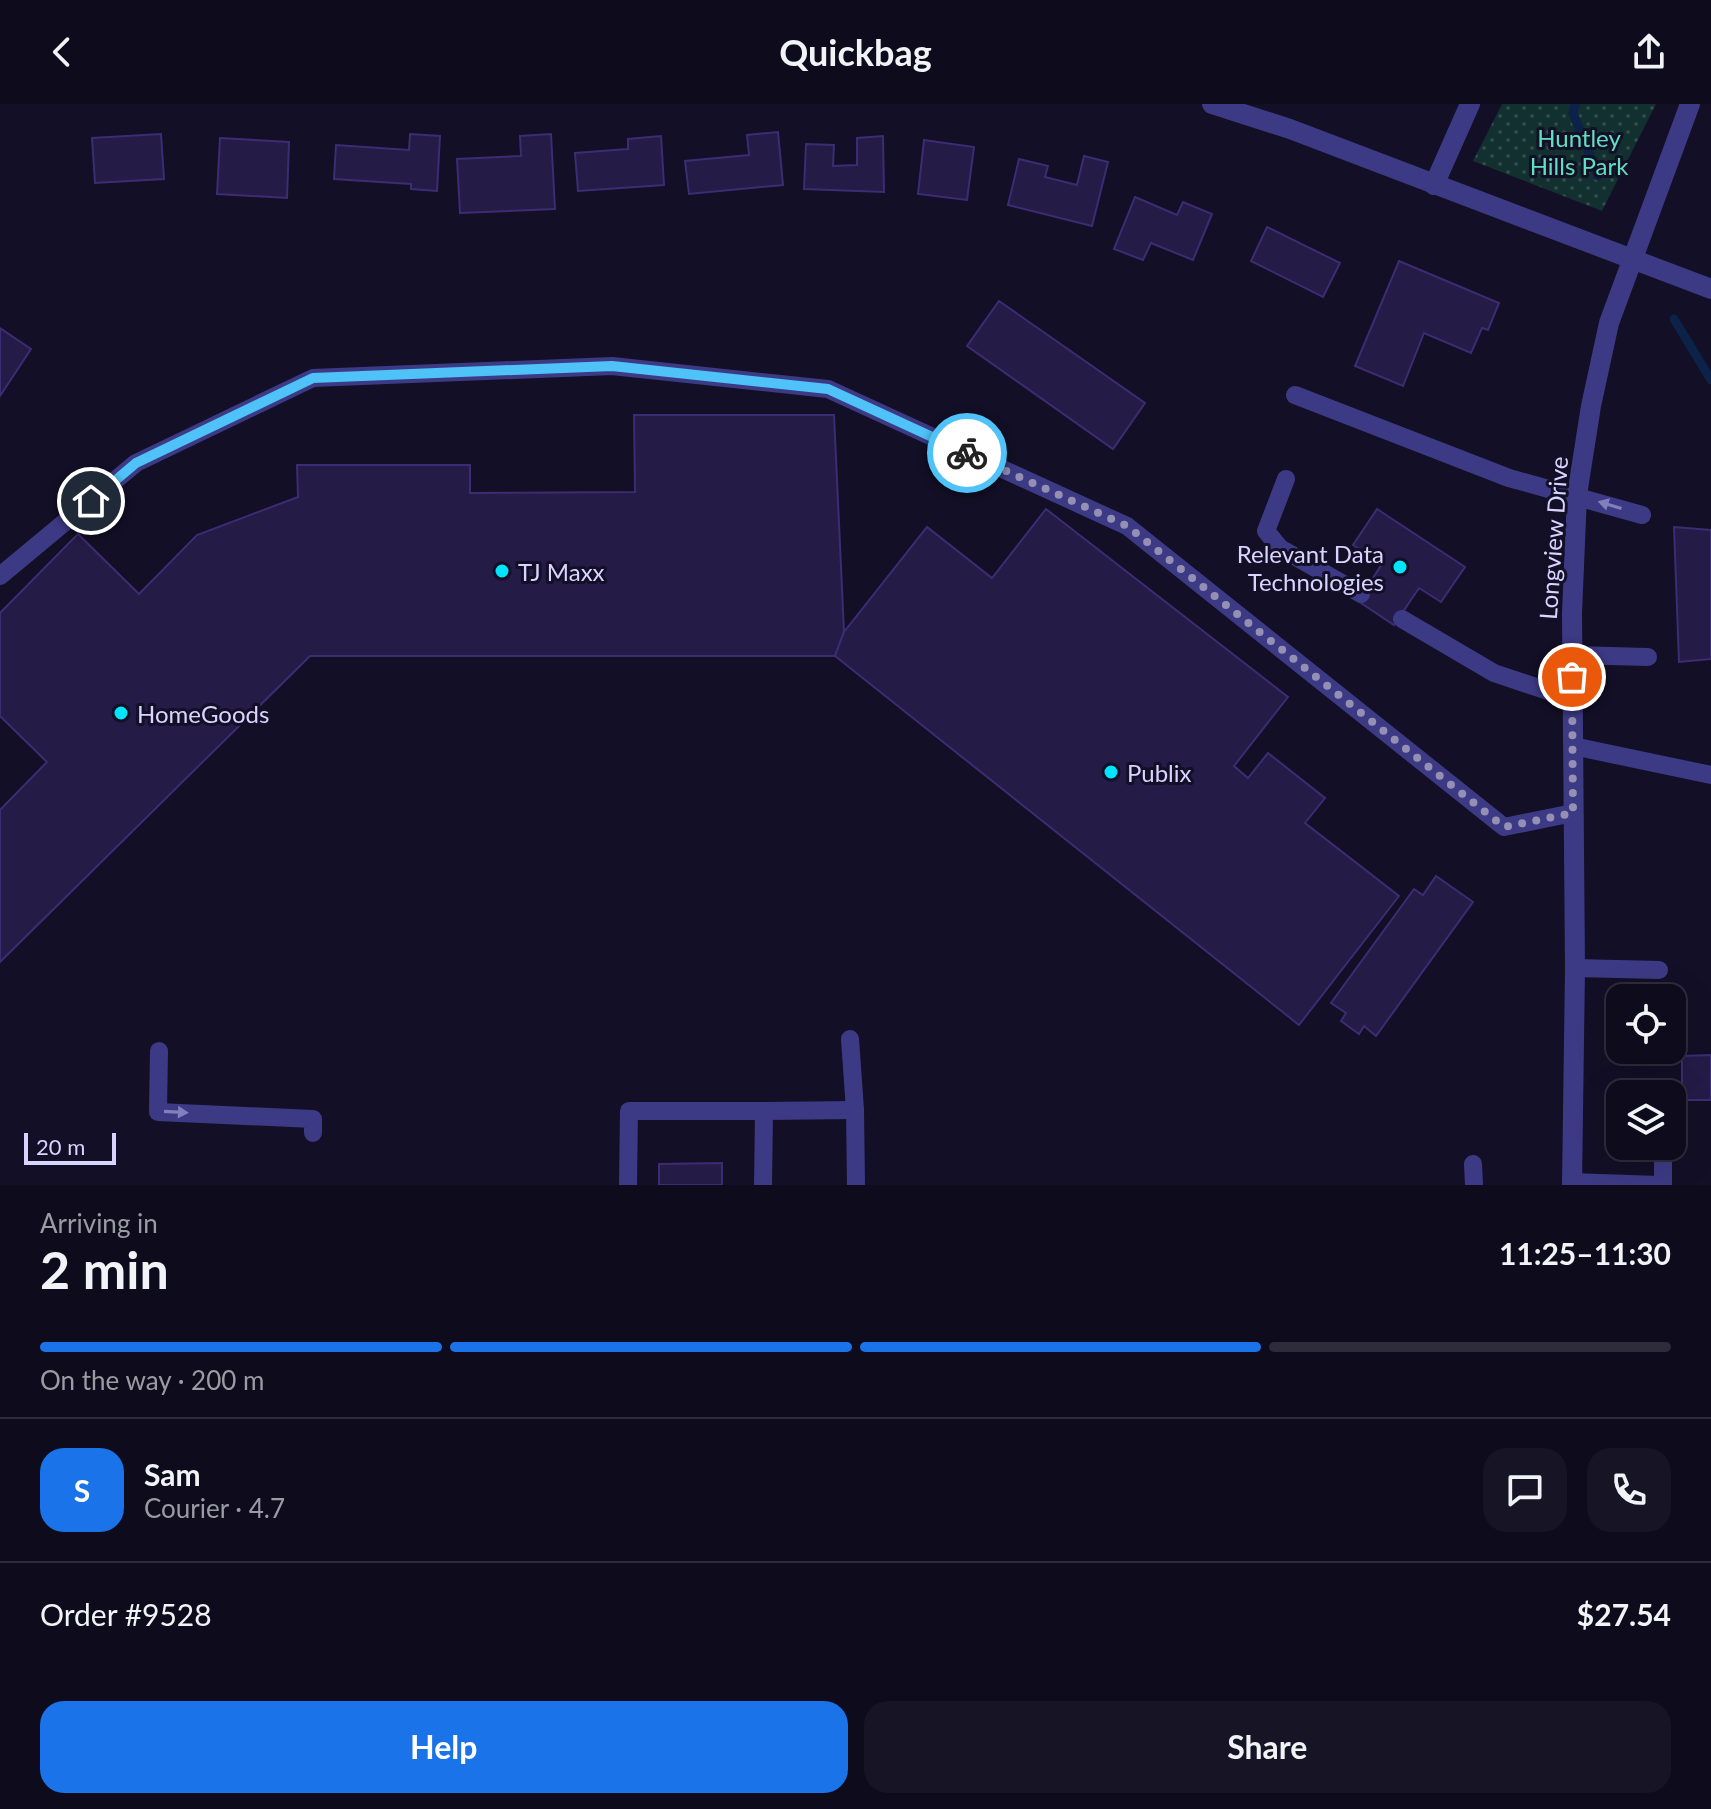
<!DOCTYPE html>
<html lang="en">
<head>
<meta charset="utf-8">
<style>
	:root { --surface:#0e0b1c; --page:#171425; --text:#f1f3f6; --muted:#9b9ba3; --line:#2e2b3b; --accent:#1a73e8 }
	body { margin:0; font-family:Lato,sans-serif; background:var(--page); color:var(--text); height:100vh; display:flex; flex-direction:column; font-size:30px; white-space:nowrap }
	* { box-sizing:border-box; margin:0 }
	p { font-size:26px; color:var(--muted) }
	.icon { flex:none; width:44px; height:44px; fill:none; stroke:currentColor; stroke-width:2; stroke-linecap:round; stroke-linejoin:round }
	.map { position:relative; height:1081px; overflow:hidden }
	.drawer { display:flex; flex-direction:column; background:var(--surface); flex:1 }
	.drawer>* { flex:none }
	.buttons { position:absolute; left:1606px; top:880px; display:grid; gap:16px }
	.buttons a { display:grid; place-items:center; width:80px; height:80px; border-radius:16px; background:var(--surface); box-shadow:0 8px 32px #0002,0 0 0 2px var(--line); font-size:40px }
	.scale { position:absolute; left:24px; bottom:20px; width:92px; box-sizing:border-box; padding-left:8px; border:4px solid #d9d4ff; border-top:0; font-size:22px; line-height:28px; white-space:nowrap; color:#d9d4ff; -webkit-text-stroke:6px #130f26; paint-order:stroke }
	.pin { position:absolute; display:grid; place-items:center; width:68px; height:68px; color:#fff; margin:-34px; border:4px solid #fff; border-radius:50%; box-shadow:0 2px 8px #0007 }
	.courier { position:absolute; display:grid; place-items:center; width:80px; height:80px; margin:-40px; border:6px solid #4fc3f7; border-radius:50%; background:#fff; color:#222; box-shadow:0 2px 10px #0007 }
	.summary em { font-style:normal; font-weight:700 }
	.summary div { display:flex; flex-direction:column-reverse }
	.summary { display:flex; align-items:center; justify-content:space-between; height:136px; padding:0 40px }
	h1 { font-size:52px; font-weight:700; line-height:60px }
	.bar { display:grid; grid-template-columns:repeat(4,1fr); gap:12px 8px; align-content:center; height:96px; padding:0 40px }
	.bar i { height:10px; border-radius:6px; background:var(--line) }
	.bar .active { background:var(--accent) }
	.bar p { grid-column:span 4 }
	.line { display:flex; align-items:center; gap:20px; padding:0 40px; border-top:2px solid var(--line) }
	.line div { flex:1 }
	.round { display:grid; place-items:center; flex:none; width:84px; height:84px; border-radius:24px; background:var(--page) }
	.primary-button { display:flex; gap:16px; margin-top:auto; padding:16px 40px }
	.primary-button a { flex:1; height:92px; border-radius:24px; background:var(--accent); color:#fff; font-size:32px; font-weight:700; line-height:92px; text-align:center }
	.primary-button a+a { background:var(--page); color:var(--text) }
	header { display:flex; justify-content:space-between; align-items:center; height:104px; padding:0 40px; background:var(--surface); font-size:36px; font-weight:700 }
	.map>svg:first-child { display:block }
</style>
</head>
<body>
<header><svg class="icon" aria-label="back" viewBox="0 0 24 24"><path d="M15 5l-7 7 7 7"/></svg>Quickbag<svg class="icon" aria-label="share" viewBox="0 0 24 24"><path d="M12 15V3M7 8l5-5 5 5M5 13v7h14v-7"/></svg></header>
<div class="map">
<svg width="1711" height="1081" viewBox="0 0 1711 1081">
	<defs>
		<pattern id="grass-dots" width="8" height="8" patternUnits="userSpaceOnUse" patternTransform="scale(2)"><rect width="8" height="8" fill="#12302f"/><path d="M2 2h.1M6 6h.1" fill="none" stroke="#344d4e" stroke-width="1.8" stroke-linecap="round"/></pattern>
	</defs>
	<rect width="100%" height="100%" fill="#130f26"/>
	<polygon fill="url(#grass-dots)" points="1502,0 1656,0 1602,107 1473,57"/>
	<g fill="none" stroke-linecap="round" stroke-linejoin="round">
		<g stroke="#0c2248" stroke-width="9">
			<polyline points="1575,0 1573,9 1598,72"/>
			<polyline points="1674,215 1711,276"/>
		</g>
	</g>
	<g fill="#241b47" stroke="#3b2d73" stroke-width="2">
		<polygon points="778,28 783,81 689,90 685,57 749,51 747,31"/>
		<polygon points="161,30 164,75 95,79 92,34"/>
		<polygon points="410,30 440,32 437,87 411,85 411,80 334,75 336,41 409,46"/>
		<polygon points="551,30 555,105 460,109 457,55 521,52 520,32"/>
		<polygon points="661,32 664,81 578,87 575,49 628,45 628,35"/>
		<polygon points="883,32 884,88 804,85 806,40 834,41 833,62 857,61 857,34"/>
		<polygon points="220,34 289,38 287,94 217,90"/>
		<polygon points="924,36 974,43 967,96 918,90"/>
		<polygon points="1084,52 1108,58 1092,122 1008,101 1019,55 1048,62 1045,73 1077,81"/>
		<polygon points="1135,93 1177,111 1183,98 1212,110 1193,156 1151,139 1143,156 1114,145"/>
		<polygon points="1267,123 1340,159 1323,193 1251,157"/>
		<polygon points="1399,157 1499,199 1488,226 1482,224 1471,249 1424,229 1403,282 1355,262"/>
		<polygon points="999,197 1145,299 1113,345 967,242"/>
		<polygon points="0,224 31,245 0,292"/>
		<polygon points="634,311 834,311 844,528 835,552 310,552 0,858 0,706 47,658 0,612 0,509 78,430 139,490 197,431 298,393 297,361 470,361 470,389 635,388"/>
		<polygon points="1046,405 1288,593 1234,662 1248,674 1268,649 1325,694 1305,719 1399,792 1299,921 835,552 844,528 927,423 992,474"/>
		<polygon points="1377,405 1465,463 1441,498 1419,484 1394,521 1358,497 1382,460 1353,441"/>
		<polygon points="1674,423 1711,426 1711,555 1679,558"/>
		<polygon points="1436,772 1473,798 1376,932 1364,922 1359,930 1341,917 1346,909 1331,899 1414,785 1423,791"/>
		<polygon points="1711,951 1711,996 1682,996 1682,952"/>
		<polygon points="722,1059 722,1081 659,1081 659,1060"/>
	</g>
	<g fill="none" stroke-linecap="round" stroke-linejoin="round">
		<g stroke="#3d3a85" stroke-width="18">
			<polyline points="1295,291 1509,374 1642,411"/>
			<polyline points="1286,375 1266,427 1280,444 1361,490"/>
			<polyline points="0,472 136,359 313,274 612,262 828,285 1127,422 1504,723 1573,709"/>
			<polyline points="1402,515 1494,569 1572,595"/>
			<polyline points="1572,551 1648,553"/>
			<polyline points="1573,642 1711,671"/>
			<polyline points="1575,864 1659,866"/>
			<polyline points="850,935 855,1006 856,1081"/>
			<polyline points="159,947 158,1008 313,1015 313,1029"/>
			<polyline points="764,1007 855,1006"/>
			<polyline points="1663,1057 1663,1081"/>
			<polyline points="1473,1060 1474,1081"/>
			<polyline points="1571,1078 1659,1081"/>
			<polyline points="628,1081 629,1007 764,1007 763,1081"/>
		</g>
		<g stroke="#3d3a85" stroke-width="20">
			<polyline points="1212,0 1290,25 1711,185"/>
			<polyline points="1434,81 1470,0"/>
			<polyline points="1572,1081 1575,864 1572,509 1577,391 1591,302 1609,219 1690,0"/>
		</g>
	</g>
	<defs><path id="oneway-solid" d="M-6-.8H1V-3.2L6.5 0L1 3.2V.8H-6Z" transform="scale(2)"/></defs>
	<g fill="#837fbc">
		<use href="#oneway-solid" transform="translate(1610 401) rotate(-163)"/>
		<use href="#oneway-solid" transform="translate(176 1008) rotate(3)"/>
	</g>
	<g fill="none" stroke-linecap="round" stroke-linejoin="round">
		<polyline stroke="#948fb3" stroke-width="8" stroke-dasharray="0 14.4" points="967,349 1127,422 1504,723 1573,709 1572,573"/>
		<polyline stroke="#4fc3f7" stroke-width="10" points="91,397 136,359 313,274 612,262 828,285 967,349"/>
	</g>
	<g fill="#00e5ff" stroke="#130f26" stroke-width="3">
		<circle cx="1400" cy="463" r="8"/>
		<circle cx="502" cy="467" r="8"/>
		<circle cx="121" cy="609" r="8"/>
		<circle cx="1111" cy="668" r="8"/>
	</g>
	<g text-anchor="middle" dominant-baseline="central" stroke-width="6" stroke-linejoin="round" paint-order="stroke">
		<g font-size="24" fill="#5fe0c0" stroke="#130f26">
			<text x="1579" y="33">Huntley<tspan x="1579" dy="28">Hills Park</tspan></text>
		</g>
		<g font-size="24" fill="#d9d4ff" stroke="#130f26">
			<text transform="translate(1553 434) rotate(-86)">Longview Drive</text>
		</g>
		<g font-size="24" fill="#d9d4ff" stroke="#130f26" text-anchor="start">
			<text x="1384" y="449" text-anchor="end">Relevant Data<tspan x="1384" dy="28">Technologies</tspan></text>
			<text x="518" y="467">TJ Maxx</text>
			<text x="137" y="609">HomeGoods</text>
			<text x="1127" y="668">Publix</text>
		</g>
	</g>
</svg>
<div class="buttons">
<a><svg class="icon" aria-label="locate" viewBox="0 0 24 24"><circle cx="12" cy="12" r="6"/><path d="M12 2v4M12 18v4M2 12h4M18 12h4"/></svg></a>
<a><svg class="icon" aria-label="layers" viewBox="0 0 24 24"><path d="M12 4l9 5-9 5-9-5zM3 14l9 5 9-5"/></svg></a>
</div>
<div class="scale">20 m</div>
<div class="pin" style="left:1572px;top:573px;background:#ea580c"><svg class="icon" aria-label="bag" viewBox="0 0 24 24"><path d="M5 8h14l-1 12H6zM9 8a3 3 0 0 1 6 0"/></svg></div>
<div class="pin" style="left:91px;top:397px;background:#1f2937"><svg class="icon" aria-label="home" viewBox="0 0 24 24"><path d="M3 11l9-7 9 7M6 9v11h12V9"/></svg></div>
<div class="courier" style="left:967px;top:349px"><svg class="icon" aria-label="bike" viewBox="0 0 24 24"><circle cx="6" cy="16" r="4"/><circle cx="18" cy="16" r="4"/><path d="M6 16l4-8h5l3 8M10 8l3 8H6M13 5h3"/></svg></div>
</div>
<section class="drawer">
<div class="summary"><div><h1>2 min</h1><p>Arriving in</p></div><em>11:25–11:30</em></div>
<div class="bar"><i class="active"></i><i class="active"></i><i class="active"></i><i></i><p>On the way · 200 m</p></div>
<div class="line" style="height:144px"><b class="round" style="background:var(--accent);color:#fff">S</b><div><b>Sam</b><p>Courier · 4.7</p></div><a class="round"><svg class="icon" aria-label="chat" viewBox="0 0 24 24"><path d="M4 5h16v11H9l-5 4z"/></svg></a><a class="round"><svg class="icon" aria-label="phone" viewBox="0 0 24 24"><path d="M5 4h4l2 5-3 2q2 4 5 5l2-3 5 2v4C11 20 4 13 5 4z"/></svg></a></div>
<div class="line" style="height:104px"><div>Order #9528</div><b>$27.54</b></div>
<div class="primary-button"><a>Help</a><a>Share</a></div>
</section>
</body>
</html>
